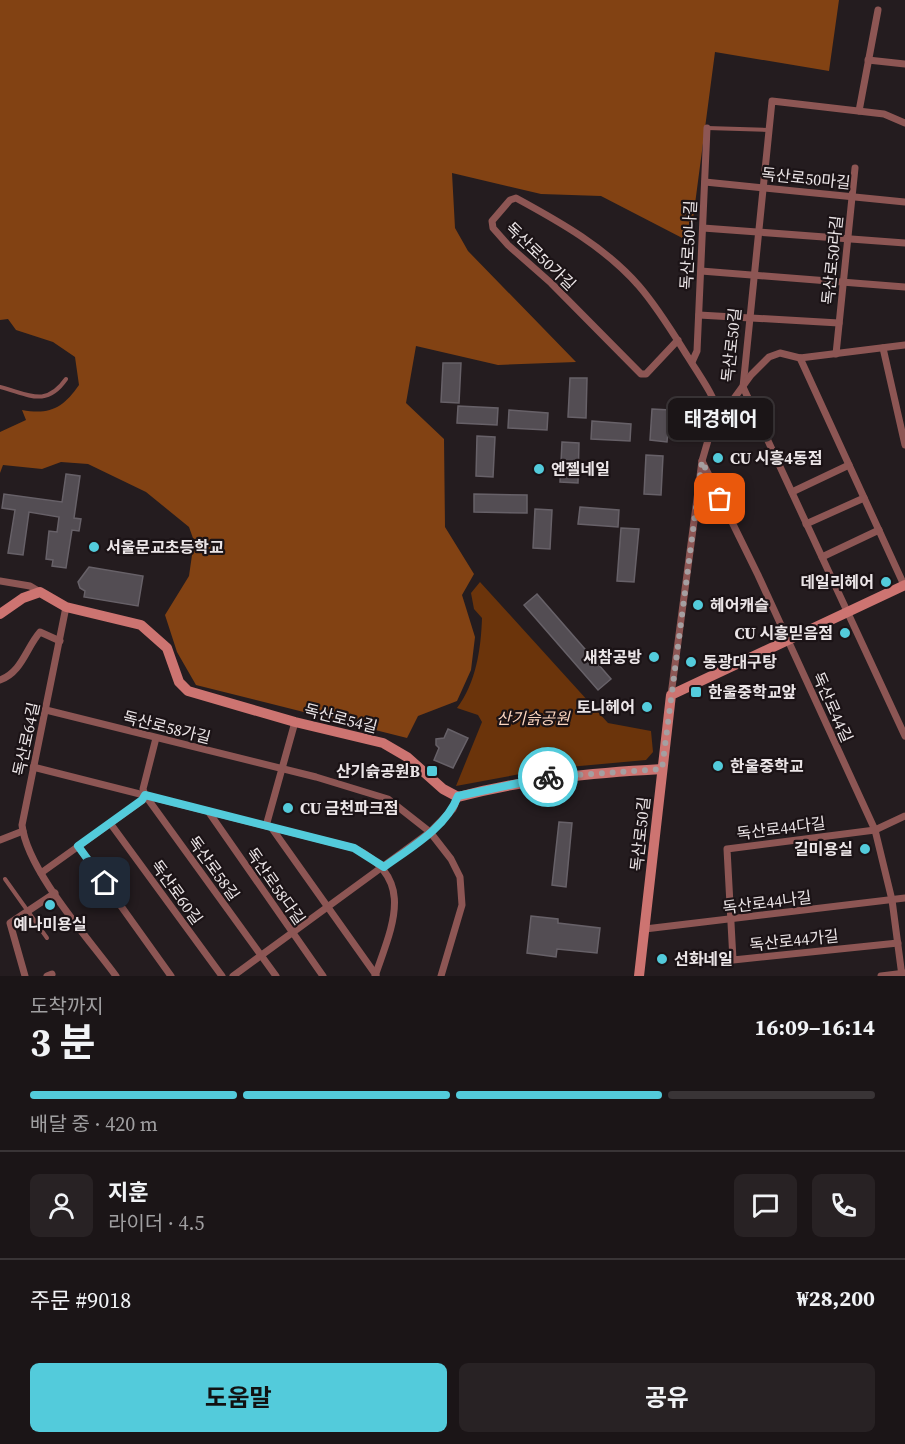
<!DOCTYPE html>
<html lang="ko">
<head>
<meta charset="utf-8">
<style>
	:root { --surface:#1b1517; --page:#282224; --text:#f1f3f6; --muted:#a09fa1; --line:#393436; --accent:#53cbdb }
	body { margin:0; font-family:"Source Serif 4","Noto Sans KR",serif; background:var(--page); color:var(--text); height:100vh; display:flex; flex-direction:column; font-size:22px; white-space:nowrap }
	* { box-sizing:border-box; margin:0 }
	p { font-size:20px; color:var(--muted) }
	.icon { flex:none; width:33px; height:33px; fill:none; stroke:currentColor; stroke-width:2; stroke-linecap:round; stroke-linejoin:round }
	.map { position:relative; height:976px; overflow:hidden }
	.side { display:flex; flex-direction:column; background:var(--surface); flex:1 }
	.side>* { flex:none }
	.pin { position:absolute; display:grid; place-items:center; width:51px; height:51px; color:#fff; margin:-26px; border-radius:12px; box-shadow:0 3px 9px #0006 }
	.courier { position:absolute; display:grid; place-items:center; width:60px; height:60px; margin:-30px; border:4px solid #53cbdb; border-radius:50%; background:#fff; color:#222; box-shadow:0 2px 8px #0007 }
	.bubble { position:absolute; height:42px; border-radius:9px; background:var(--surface); box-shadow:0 2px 4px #0004,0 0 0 2px var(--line); font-size:20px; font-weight:700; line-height:42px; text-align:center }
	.head em { font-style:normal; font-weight:700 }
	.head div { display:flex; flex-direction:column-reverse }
	.head { display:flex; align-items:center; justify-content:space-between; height:102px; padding:0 30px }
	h1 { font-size:39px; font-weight:700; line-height:45px }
	.bar { display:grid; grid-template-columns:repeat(4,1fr); gap:9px 6px; align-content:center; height:72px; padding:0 30px }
	.bar i { height:8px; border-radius:4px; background:var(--line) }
	.bar .on { background:var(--accent) }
	.bar p { grid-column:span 4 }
	.line { display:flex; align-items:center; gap:15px; padding:0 30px; border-top:2px solid var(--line) }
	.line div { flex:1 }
	.round { display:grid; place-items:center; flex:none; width:63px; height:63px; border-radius:9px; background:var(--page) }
	.cta { display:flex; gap:12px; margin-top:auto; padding:12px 30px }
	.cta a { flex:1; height:69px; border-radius:9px; background:var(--accent); color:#111; font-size:24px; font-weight:700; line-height:69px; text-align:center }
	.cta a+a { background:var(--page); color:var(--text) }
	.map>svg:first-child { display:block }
</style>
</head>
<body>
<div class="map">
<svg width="905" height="976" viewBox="0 0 905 976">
	<rect width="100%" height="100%" fill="#241c1f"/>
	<path fill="#6b340b" d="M480,582l128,141 43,8 2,21 -7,8 -99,9 -91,17 26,-64 -4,-7 -21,-7c19,-25 24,-59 25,-90l-8,-9 -3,-16z"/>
	<path fill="#824213" d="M0,0h839l-10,71 -114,-19 -25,190 -89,-46 -60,-2 -89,-21 3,55 13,23 108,111 -78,3 -82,-19 -10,57 38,36 1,88 29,47 -12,21 13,42 -4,33 -14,31 -39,15 -11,22 -211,-53 -19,-33 -12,-37 24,-39 5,-35 -5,-14 -43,-35 -58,-28 -27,-2 -19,7 -39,-4 -3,8v-41l26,-12 -4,-10c28,5 41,-2 57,-25l-4,-28 -22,-15 -37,-12 -8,-11 -8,1z"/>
	<g fill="#534d53" stroke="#676168" stroke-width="1.5">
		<polygon points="443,363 461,363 459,403 441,402"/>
		<polygon points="570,378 587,378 586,418 568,417"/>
		<polygon points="458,406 498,408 497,425 457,423"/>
		<polygon points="652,409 670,410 667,442 650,440"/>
		<polygon points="509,410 548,413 547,430 508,428"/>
		<polygon points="592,421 631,424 630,441 591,439"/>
		<polygon points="477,436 495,437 493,477 476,476"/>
		<polygon points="562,442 579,443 578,483 560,482"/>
		<polygon points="646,455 663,456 661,495 644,494"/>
		<polygon points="66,474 80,476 74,518 81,519 79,531 72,530 66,568 52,566 53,560 46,559 49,531 57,532 59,517 29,512 23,555 8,553 15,510 2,508 4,494 62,502"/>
		<polygon points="474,494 527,495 527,513 474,512"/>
		<polygon points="580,507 619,510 618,527 578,524"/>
		<polygon points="535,509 552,510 550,549 533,548"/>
		<polygon points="621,528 639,529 634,582 617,581"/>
		<polygon points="89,567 143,576 138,606 84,597 85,591 80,588 78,582"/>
		<polygon points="537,594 611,679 598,690 524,605"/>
		<polygon points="448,729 468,738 453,768 434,760 439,748 436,745 436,739 444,738"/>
		<polygon points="559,822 572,823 566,887 552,885"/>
		<polygon points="531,916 558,919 558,923 600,928 597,953 557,949 556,957 527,953"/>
	</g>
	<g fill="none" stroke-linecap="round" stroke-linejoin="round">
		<g stroke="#8d5654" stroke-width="4">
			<polyline points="707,128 768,130"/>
			<path d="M0,387c28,7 46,21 66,-8"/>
			<polyline points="5,879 47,938"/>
		</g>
		<g stroke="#8d5654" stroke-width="7">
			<polyline points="868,60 905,64"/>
			<polyline points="859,111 878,10"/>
			<polyline points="905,123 884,114 772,101 743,387 905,736"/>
			<polyline points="705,182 905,202"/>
			<polyline points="703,228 905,243"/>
			<polyline points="701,271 905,287"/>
			<polyline points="699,315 839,323"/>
			<path d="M678,340l-32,34h-5l-90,-91 -43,-38 -15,-17 -1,-7 18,-21 6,-2c44,24 89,49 123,88 19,22 34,47 49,71 13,21 25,37 33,60"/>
			<polyline points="883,348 905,445"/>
			<polyline points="836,354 855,168"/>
			<polyline points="800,358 904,585"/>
			<polyline points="692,362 697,351 707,128"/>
			<polyline points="702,461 758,575 875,830 892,900 902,976"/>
			<polyline points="792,492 849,465"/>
			<polyline points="806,524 864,498"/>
			<polyline points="822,557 879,530"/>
			<polyline points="0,581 30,586 40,592"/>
			<path d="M66,607l-44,218c5,45 66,113 94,151"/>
			<path d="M0,680c22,-8 26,-32 40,-48l20,9"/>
			<polyline points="671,695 702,461 711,430 751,375 769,357 780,353 800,358 905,345"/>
			<polyline points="46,710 316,777 388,799 430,832 451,859 460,877 462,905 441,976"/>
			<polyline points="156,738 143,789 145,795 276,976"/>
			<path d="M33,767l321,81c62,30 39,76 21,128"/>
			<polyline points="208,811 323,976"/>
			<polyline points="110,823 222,976"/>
			<polyline points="266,826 295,722"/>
			<polyline points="271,827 376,975"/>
			<polyline points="0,840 23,831"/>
			<polyline points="78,846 171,976"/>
			<polyline points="41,873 143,800 145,795"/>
			<polyline points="645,929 905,898"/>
			<polyline points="898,943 733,960 727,849 875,830 905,816"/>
			<polyline points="25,976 10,923 55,893"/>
			<polyline points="47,976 52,974"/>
			<polyline points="233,976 430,832 453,809 458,797"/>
			<polyline points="881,976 905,973"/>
		</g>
		<g stroke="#cd7471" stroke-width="10">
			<path d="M0,614l23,-16 17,-6 26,15 75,18 26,23 12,34 9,9 107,31 88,21 24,14 36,32 15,8c68,-18 134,-24 204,-28"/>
			<polyline points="639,976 671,695 905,585"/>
		</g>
	</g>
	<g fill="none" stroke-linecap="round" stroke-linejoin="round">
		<polyline stroke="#a59fa1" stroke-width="6" stroke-dasharray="0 10.8" points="548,777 662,769 702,461 720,499"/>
		<path stroke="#53cbdb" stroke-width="8" d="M105,883l-27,-37 64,-46 3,-5 209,53 30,19c26,-19 62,-39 74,-71l90,-19"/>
	</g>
	<g fill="#53cbdb" stroke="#1b1316" stroke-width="2">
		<circle cx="718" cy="458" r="6"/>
		<circle cx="539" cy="469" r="6"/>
		<circle cx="94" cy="547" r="6"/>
		<circle cx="886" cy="582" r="6"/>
		<circle cx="698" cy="605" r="6"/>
		<circle cx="845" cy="633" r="6"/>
		<circle cx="654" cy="657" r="6"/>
		<circle cx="691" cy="662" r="6"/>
		<rect x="690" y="686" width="12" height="12" rx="3"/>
		<circle cx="647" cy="707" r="6"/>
		<circle cx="718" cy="766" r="6"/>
		<rect x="426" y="765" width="12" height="12" rx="3"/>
		<circle cx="288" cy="808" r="6"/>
		<circle cx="865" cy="849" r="6"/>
		<circle cx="50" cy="905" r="6"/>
		<circle cx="662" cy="959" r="6"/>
	</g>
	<g text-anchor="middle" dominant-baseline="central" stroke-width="4.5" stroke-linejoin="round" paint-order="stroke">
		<g font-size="16" fill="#ebe5e7" stroke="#1b1316">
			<text transform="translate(806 178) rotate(6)">독산로50마길</text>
			<text transform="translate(688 245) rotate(-87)">독산로50나길</text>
			<text transform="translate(541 256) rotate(44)">독산로50가길</text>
			<text transform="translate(832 260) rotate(-84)">독산로50라길</text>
			<text transform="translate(731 345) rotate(-84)">독산로50길</text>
			<text transform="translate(833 707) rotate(66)">독산로44길</text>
			<text transform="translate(341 718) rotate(14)">독산로54길</text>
			<text transform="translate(167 727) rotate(14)">독산로58가길</text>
			<text transform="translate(26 739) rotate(-78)">독산로64길</text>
			<text transform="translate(781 828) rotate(-7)">독산로44다길</text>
			<text transform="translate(640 834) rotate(-84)">독산로50길</text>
			<text transform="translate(214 868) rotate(54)">독산로58길</text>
			<text transform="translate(276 886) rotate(55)">독산로58다길</text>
			<text transform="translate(177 892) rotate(54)">독산로60길</text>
			<text transform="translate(767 902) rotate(-7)">독산로44나길</text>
			<text transform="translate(794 940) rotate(-6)">독산로44가길</text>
		</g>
		<g font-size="16" font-weight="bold" fill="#ebe5e7" stroke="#1b1316" text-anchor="start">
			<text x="730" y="458">CU 시흥4동점</text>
			<text x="551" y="469">엔젤네일</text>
			<text x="106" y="547">서울문교초등학교</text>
			<text x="874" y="582" text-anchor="end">데일리헤어</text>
			<text x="710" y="605">헤어캐슬</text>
			<text x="833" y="633" text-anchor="end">CU 시흥믿음점</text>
			<text x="642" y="657" text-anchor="end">새참공방</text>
			<text x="703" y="662">동광대구탕</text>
			<text x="708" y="692">한울중학교앞</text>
			<text x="635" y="707" text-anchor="end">토니헤어</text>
			<text x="730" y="766">한울중학교</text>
			<text x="420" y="771" text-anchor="end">산기슭공원B</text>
			<text x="300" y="808">CU 금천파크점</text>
			<text x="853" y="849" text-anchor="end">길미용실</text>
			<text x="50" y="924" text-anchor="middle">예나미용실</text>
			<text x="674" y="959">선화네일</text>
		</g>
		<g font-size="16" font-style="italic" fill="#fdd6bf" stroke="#1b1316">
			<text x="533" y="718">산기슭공원</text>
		</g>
	</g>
</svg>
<div class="pin" style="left:720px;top:499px;background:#ea580c"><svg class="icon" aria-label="bag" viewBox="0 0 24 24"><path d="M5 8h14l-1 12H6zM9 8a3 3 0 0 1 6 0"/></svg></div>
<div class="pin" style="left:105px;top:883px;background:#1f2937"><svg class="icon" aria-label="home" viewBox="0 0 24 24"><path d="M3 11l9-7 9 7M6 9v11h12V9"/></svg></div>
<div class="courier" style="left:548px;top:777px"><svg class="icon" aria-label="bike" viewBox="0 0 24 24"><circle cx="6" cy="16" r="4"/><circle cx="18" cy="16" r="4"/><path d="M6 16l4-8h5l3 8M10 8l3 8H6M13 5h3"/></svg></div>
<div class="bubble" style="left:668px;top:398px;width:105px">태경헤어</div>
</div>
<section class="side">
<div class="head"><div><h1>3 분</h1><p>도착까지</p></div><em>16:09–16:14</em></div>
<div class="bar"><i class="on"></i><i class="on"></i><i class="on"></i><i></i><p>배달 중 · 420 m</p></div>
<div class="line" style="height:108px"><a class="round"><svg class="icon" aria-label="person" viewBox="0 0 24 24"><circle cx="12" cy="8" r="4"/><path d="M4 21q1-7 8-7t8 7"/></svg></a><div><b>지훈</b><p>라이더 · 4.5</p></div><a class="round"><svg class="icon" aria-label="chat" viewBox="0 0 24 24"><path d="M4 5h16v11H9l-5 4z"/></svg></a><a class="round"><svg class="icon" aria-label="phone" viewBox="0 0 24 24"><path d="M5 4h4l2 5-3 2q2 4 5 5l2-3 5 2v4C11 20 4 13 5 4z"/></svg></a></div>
<div class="line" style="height:78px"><div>주문 #9018</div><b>₩28,200</b></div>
<div class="cta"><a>도움말</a><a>공유</a></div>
</section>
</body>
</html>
